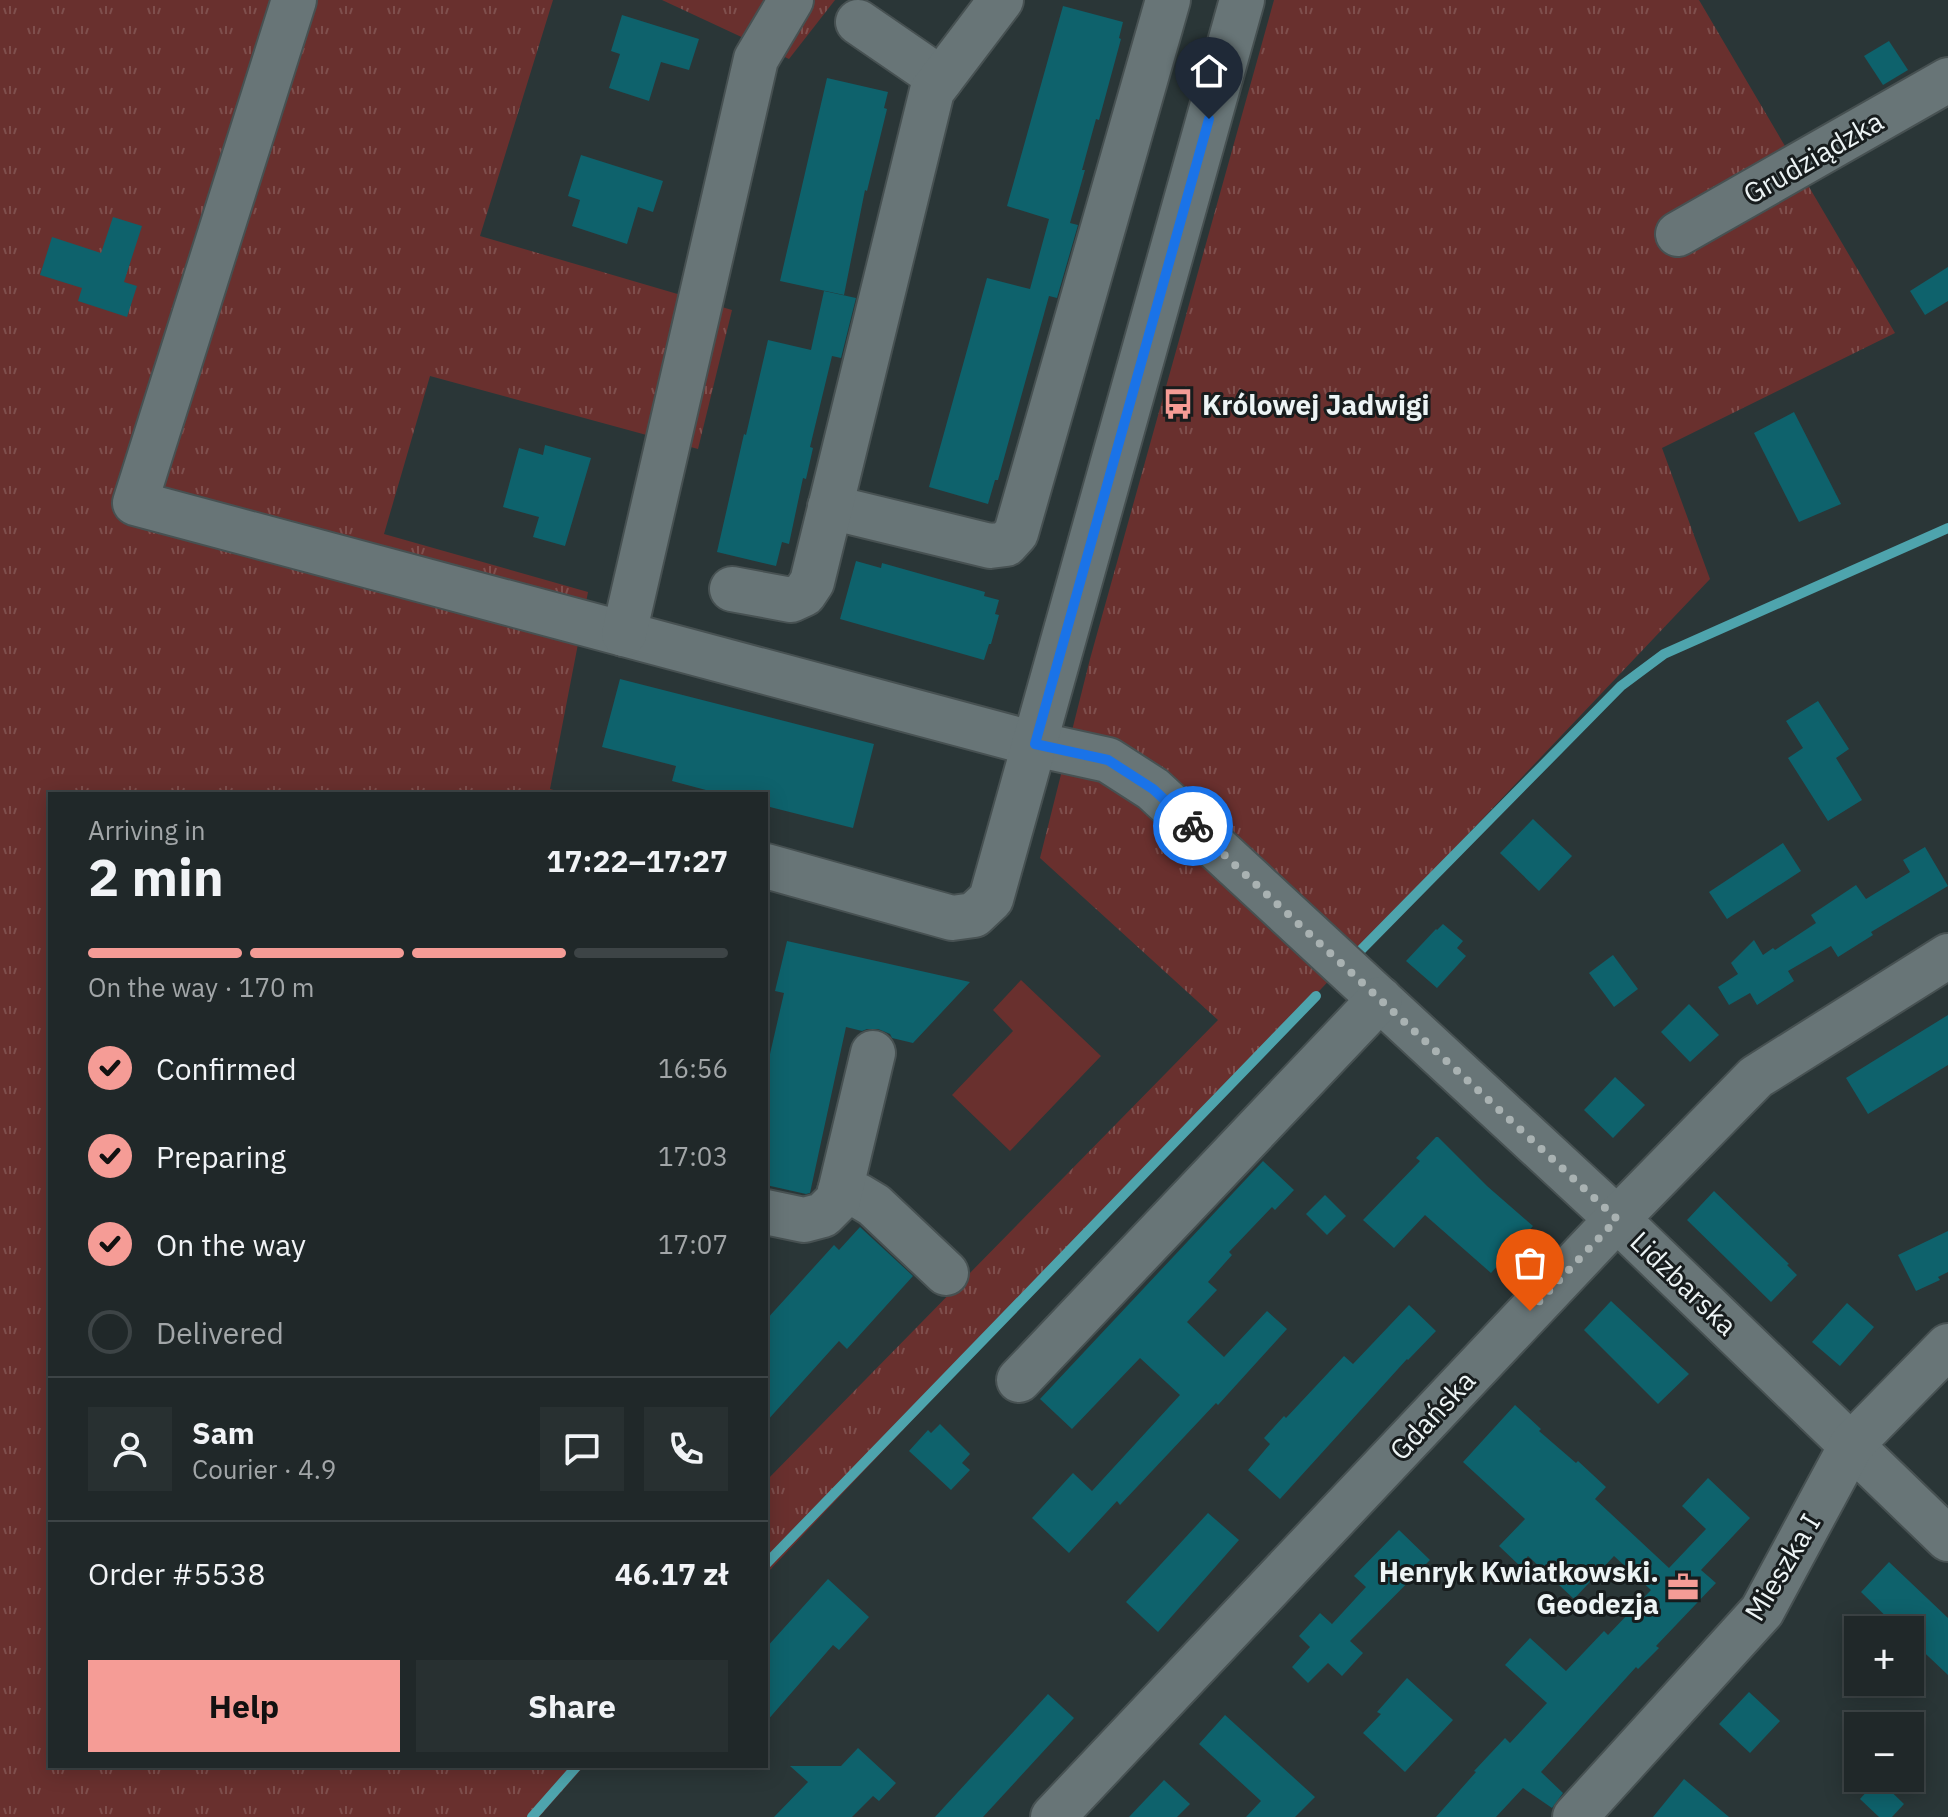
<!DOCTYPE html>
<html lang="en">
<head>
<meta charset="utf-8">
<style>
	:root { --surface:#202829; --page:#283031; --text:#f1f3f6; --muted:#a2a6a8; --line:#3d4446; --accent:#f59c96 }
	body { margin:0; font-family:"IBM Plex Sans",sans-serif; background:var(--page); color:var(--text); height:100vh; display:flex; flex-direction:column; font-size:30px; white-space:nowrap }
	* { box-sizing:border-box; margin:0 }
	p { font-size:26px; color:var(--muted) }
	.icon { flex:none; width:44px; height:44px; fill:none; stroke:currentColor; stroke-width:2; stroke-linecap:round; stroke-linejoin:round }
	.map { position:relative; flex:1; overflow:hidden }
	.sheet { position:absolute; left:48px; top:792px; width:720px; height:976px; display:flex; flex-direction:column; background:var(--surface); border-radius:0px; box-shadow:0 4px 20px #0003,0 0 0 2px var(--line) }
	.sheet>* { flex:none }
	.buttons { position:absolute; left:1844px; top:1616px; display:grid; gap:16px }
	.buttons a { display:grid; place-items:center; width:80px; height:80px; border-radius:0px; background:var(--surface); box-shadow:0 4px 20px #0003,0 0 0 2px var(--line); font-size:40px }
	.pin { position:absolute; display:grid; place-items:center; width:68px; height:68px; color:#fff; margin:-82px -34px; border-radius:50% 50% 50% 0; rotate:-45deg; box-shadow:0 0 8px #0007 }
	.pin .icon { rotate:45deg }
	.courier { position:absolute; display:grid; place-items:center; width:80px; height:80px; margin:-40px; border:6px solid #1a73e8; border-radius:50%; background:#fff; color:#222; box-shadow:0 2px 10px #0007 }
	.overview em { font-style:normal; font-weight:700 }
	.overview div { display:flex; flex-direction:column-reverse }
	.overview { display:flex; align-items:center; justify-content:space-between; height:136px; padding:0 40px }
	h1 { font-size:52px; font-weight:700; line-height:60px }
	.bar { display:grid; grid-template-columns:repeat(4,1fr); gap:12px 8px; align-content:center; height:96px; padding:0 40px }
	.bar i { height:10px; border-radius:6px; background:var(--line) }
	.bar .active { background:var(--accent) }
	.bar p { grid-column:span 4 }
	.line { display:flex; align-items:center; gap:20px; padding:0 40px; border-top:2px solid var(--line) }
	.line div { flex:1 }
	.round { display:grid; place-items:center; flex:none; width:84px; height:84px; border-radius:0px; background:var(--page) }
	ol { padding:0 40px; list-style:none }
	li { display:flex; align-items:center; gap:24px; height:88px }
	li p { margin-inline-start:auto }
	li .icon { padding:8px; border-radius:50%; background:var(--accent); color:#111; stroke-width:4 }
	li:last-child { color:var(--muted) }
	li i { width:44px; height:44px; border:4px solid var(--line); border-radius:50% }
	.cta { display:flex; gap:16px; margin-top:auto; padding:16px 40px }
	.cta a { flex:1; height:92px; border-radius:0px; background:var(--accent); color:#111; font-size:32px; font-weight:700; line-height:92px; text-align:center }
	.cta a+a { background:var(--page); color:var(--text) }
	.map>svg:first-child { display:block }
</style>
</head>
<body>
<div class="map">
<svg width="1948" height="1817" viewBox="0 0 1948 1817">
	<defs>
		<pattern id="grass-tufts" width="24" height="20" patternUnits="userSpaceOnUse" patternTransform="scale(2)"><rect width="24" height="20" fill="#69302e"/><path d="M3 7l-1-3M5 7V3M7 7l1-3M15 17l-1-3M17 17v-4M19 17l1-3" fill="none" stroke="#7f4f4d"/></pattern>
	</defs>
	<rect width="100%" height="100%" fill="#2a3637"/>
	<g fill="url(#grass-tufts)">
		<polygon points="0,0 553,0 480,236 732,310 698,449 430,376 384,534 588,592 550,789 567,794 50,794 50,1766 584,1766 539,1817 0,1817"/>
		<polygon points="662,0 835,0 789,59"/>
		<polygon points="1274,0 1699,0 1895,333 1662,448 1710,579 766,1574 766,1481 1218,1020 1040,858 1090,659"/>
	</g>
	<polygon fill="#69302e" points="1021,980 1101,1056 1010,1151 952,1095 1013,1031 993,1010"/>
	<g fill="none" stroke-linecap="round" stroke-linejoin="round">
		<g stroke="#4ea4ad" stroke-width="10">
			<polyline points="1359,952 1621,686 1664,654 1948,528"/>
			<polyline points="766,1564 1316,996"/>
			<polyline points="532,1817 577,1766"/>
		</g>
	</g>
	<g fill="#0e626c">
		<polygon points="1063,6 1123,22 1119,38 1121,39 1099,120 1096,119 1082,170 1085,170 1070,223 1078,225 1057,298 1049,296 998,480 995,480 988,504 929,487 987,278 1030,289 1049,219 1007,206"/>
		<polygon points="622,15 699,39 689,70 661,62 649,101 609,88 620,54 611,51"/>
		<polygon points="1889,41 1908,70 1883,85 1864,56"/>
		<polygon points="827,78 888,92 884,108 887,109 867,191 865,190 844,295 780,281"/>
		<polygon points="581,155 663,181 653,212 638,207 627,244 572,226 580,200 568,196"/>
		<polygon points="113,217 142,226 124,282 137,286 127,317 78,301 82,288 40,275 52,237 101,253"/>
		<polygon points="1948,267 1948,301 1925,315 1910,291"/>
		<polygon points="824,291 856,298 841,358 832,356 810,447 813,448 806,479 803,478 789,544 782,542 776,566 717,552 744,434 746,435 768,340 811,350"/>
		<polygon points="1794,412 1841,504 1799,522 1754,433"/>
		<polygon points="545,445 591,458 565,546 533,537 539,517 503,507 519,448 543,455"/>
		<polygon points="856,561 881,568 882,563 985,592 984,596 999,600 995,614 999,615 991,644 989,644 984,660 840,619"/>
		<polygon points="620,679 874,744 853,828 766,806 766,794 721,794 672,781 676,766 602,747"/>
		<polygon points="1818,701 1849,749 1836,758 1862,800 1828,821 1788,758 1803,748 1786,721"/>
		<polygon points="1533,819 1572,856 1539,891 1500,853"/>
		<polygon points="1783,843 1801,871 1727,919 1709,892"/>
		<polygon points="1925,847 1948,886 1871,932 1873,935 1838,957 1831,946 1788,971 1794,981 1757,1005 1750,993 1729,1005 1718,987 1738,974 1731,963 1754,940 1763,955 1773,948 1775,950 1816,923 1811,915 1856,885 1866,899 1910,872 1903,860"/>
		<polygon points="1443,924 1463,941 1457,948 1466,956 1437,988 1406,961 1436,929 1437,930"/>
		<polygon points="787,941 970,982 913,1043 892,1038 890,1034 878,1029 867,1029 862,1031 846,1027 810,1193 806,1194 766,1185 766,1053 770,1054 784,993 775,991"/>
		<polygon points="1613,955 1638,989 1614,1007 1589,973"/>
		<polygon points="1689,1004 1719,1035 1690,1062 1661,1032"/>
		<polygon points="1948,1015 1948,1065 1868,1114 1846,1078"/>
		<polygon points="1615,1077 1645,1105 1613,1138 1584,1110"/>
		<polygon points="1436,1137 1438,1137 1487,1186 1533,1226 1491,1273 1425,1215 1394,1248 1363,1220 1420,1161 1416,1158"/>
		<polygon points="1263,1161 1294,1190 1275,1210 1272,1207 1229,1252 1232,1255 1208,1282 1217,1290 1187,1322 1224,1357 1267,1311 1287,1329 1218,1405 1216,1403 1120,1505 1117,1501 1069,1553 1032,1518 1073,1473 1092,1491 1180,1395 1140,1358 1072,1429 1040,1399"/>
		<polygon points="1714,1191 1789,1264 1787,1265 1797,1275 1771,1302 1687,1220"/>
		<polygon points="1325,1195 1346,1216 1327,1235 1306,1214"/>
		<polygon points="860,1227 913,1276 847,1349 839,1341 766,1422 766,1320 834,1245 839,1250"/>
		<polygon points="1948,1231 1948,1272 1938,1277 1940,1280 1916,1291 1898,1255"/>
		<polygon points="1611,1301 1689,1374 1658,1404 1584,1330"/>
		<polygon points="1847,1303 1874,1327 1840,1366 1812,1342"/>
		<polygon points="1409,1305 1436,1331 1408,1360 1407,1359 1280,1499 1248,1470 1270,1444 1264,1438 1284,1416 1286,1418 1344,1356 1353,1364"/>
		<polygon points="1515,1405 1541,1429 1539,1431 1576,1463 1578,1461 1606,1487 1595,1499 1669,1568 1706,1529 1682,1506 1708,1478 1750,1518 1701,1570 1716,1583 1656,1646 1659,1648 1638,1669 1636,1667 1541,1772 1563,1793 1552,1808 1523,1788 1496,1817 1436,1817 1476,1772 1474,1771 1505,1738 1510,1743 1547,1703 1505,1665 1530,1638 1566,1671 1604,1631 1608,1635 1651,1590 1614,1556 1574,1599 1528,1556 1520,1566 1499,1546 1525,1519 1463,1462"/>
		<polygon points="940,1424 970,1454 962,1463 970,1470 951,1490 909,1451 928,1430 931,1433"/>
		<polygon points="1208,1513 1239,1540 1158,1632 1126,1602"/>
		<polygon points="1399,1530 1430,1560 1350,1641 1363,1653 1342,1676 1328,1663 1308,1683 1292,1667 1310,1647 1299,1636 1320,1613 1332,1624 1366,1587 1354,1576"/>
		<polygon points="1889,1562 1948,1618 1948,1675 1910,1639 1910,1630 1900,1630 1861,1592"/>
		<polygon points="828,1579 869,1617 839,1650 833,1645 766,1722 766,1648"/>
		<polygon points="1407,1678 1453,1720 1405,1772 1363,1733 1381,1714 1377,1712"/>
		<polygon points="1749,1692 1780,1721 1750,1753 1719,1724"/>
		<polygon points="1048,1694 1074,1718 983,1817 935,1817"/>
		<polygon points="1225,1715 1315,1797 1295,1817 1246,1817 1261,1801 1199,1744"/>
		<polygon points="858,1748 896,1783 879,1801 873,1796 852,1817 774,1817 808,1782 790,1766 841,1766"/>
		<polygon points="1684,1779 1729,1817 1653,1817"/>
		<polygon points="1878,1779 1904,1804 1892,1817 1879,1817 1860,1799"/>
		<polygon points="1164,1780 1190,1804 1177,1817 1129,1817"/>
	</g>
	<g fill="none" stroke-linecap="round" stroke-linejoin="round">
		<defs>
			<g id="minor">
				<polyline points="294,0 135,503 1035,744 1108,760 1153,789 1617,1219 1948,1539"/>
				<polyline points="858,22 941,79"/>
				<polyline points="1678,234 1948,80"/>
				<polyline points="830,507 990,546 1006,544 1016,533 1168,0"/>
				<polyline points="732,589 791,600 804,594 812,582 932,91 1001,0"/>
				<polyline points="624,634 756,59 791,0"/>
				<polyline points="766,866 952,918 974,915 991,899 1242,0"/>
				<polyline points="840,1191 859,1196 874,1205 946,1273"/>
				<polyline points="766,1212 804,1220 823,1215 838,1200 873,1053"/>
				<polyline points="1019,1380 1380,999"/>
				<polyline points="1053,1817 1617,1219 1756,1077 1948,956"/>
				<polyline points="1575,1817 1762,1611 1852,1444 1948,1346"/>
			</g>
		</defs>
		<use href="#minor" stroke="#475152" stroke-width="48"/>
		<use href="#minor" stroke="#687577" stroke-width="44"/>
	</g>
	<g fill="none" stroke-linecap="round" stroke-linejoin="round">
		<polyline stroke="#a9b2b2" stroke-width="8" stroke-dasharray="0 14.4" points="1193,826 1617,1219 1530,1311"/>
		<polyline stroke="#1a73e8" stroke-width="10" points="1193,826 1153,789 1108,760 1035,744 1209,119"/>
	</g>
	<defs>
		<symbol id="bus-bare" viewBox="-9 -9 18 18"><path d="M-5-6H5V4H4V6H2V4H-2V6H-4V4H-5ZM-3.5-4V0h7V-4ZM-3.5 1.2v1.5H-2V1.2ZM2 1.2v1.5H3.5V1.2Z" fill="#f59c96" stroke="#171c1d" stroke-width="2.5" paint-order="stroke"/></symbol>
		<symbol id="office-bare" viewBox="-9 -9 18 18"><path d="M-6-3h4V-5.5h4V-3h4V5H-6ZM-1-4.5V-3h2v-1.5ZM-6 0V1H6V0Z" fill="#f59c96" stroke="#171c1d" stroke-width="2.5" paint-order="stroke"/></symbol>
	</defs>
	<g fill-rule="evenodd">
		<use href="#bus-bare" x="1156" y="382" width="44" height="44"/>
		<use href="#office-bare" x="1661" y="1565" width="44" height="44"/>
	</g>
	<g text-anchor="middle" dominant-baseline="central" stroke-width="6" stroke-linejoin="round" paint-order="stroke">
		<g font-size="28" fill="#edf4f5" stroke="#171c1d">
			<text transform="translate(1813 157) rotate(-30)">Grudziądzka</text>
			<text transform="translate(1684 1283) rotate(44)">Lidzbarska</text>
			<text transform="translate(1432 1415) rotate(-47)">Gdańska</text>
			<text transform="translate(1782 1567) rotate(-59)">Mieszka I</text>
		</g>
		<g font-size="28" font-weight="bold" fill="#edf4f5" stroke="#171c1d" text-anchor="start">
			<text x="1202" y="404">Królowej Jadwigi</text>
			<text x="1659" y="1571" text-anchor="end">Henryk Kwiatkowski.<tspan x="1659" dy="32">Geodezja</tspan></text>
		</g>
	</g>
</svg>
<div class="buttons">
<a>+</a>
<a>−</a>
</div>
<div class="pin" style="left:1530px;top:1311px;background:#ea580c"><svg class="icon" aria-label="bag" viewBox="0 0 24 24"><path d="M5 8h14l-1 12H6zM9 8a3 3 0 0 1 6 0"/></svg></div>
<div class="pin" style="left:1209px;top:119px;background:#1f2937"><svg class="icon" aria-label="home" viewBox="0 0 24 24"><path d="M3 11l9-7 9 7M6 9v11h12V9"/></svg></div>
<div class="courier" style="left:1193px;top:826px"><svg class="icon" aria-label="bike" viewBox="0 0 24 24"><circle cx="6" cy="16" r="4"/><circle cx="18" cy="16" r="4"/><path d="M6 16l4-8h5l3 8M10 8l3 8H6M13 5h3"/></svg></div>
<section class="sheet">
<div class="overview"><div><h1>2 min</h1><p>Arriving in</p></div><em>17:22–17:27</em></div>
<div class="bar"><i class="active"></i><i class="active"></i><i class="active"></i><i></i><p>On the way · 170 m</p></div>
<ol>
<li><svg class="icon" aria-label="check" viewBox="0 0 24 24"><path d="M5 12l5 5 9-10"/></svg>Confirmed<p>16:56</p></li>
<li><svg class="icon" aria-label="check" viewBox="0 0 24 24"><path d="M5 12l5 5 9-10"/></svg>Preparing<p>17:03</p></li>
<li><svg class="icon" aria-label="check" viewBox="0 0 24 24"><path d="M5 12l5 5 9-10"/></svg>On the way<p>17:07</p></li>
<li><i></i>Delivered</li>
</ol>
<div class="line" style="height:144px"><a class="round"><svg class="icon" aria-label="person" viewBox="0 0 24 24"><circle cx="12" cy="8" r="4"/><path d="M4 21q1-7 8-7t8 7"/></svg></a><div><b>Sam</b><p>Courier · 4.9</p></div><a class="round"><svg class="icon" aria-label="chat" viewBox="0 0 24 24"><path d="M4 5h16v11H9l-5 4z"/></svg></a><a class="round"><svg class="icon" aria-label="phone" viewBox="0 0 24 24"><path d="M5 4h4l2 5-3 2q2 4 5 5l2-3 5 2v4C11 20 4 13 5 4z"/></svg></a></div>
<div class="line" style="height:104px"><div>Order #5538</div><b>46.17 zł</b></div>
<div class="cta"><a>Help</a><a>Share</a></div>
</section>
</div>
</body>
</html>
